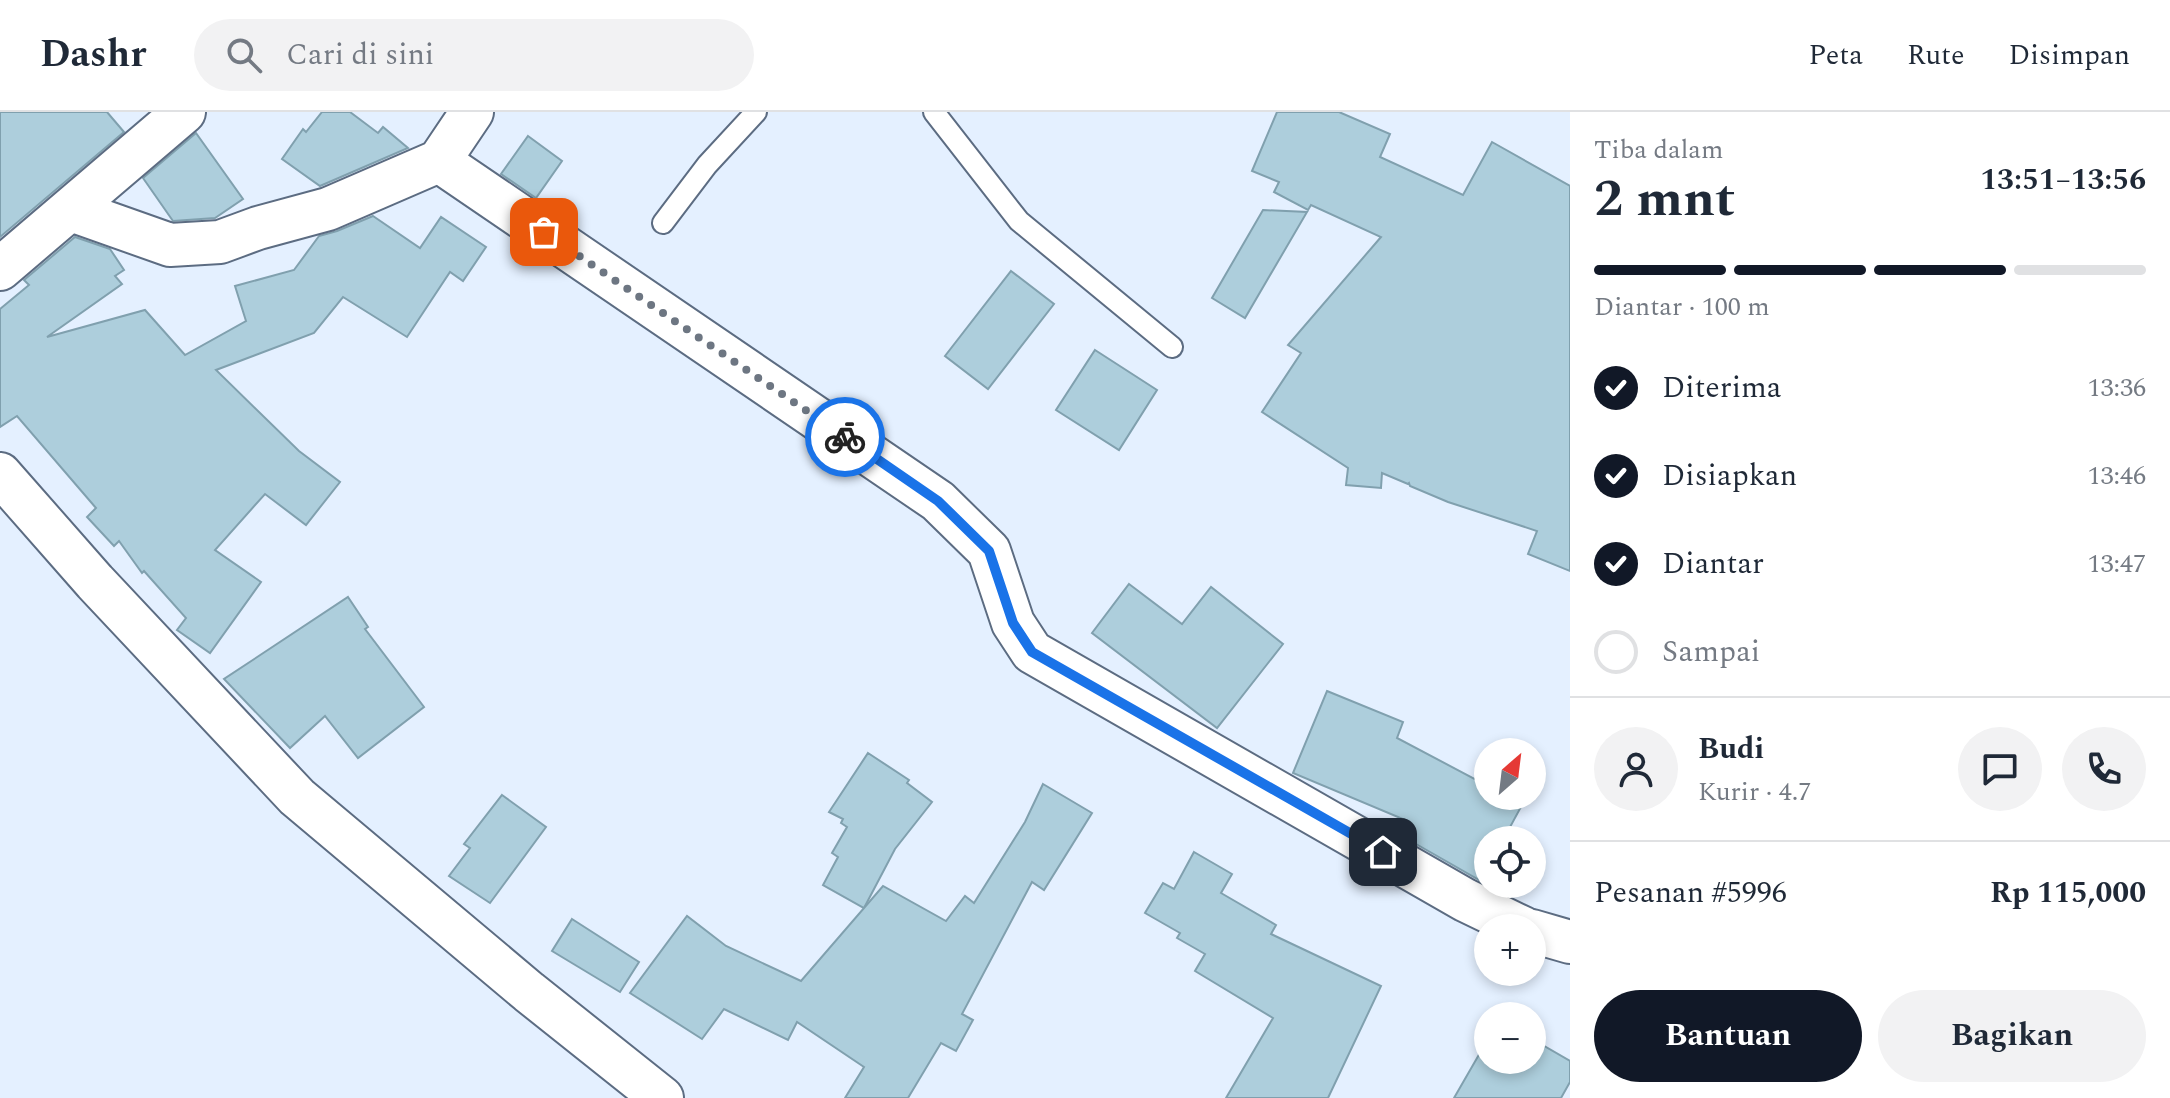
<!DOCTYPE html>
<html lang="id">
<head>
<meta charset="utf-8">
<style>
	:root { --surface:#fff; --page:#f2f2f3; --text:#1f2937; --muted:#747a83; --line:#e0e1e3; --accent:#111827 }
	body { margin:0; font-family:Spectral,serif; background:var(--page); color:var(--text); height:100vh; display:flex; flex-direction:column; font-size:30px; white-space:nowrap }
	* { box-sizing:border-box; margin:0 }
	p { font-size:26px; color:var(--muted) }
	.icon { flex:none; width:44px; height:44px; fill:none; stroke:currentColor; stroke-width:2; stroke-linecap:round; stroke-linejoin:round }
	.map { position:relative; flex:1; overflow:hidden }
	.panel { display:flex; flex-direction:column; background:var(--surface); width:600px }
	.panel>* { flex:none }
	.needle { width:52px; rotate:28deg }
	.controls { position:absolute; left:1474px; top:626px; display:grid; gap:16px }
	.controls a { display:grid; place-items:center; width:72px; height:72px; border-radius:50%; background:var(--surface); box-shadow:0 4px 12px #0003; font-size:40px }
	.pin { position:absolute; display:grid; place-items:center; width:68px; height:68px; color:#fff; margin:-34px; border-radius:16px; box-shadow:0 4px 12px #0006 }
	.courier { position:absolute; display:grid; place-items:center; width:80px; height:80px; margin:-40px; border:6px solid #1a73e8; border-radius:50%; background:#fff; color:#222; box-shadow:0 2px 10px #0007 }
	.overview em { font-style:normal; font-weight:700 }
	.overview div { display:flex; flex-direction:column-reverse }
	.overview { display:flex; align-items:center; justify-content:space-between; height:136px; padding:0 24px }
	h1 { font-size:52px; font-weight:700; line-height:60px }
	.bar { display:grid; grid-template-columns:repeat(4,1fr); gap:12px 8px; align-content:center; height:96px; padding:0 24px }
	.bar i { height:10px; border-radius:6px; background:var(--line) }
	.bar .on { background:var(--accent) }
	.bar p { grid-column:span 4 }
	.line { display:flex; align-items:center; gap:20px; padding:0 24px; border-top:2px solid var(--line) }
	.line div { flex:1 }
	.round { display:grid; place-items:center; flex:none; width:84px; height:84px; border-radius:42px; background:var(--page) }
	ol { padding:0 24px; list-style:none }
	li { display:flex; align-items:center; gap:24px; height:88px }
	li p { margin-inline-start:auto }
	li .icon { padding:8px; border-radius:50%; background:var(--accent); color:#fff; stroke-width:4 }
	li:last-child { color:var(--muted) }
	li i { width:44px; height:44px; border:4px solid var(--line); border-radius:50% }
	.primary-button { display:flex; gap:16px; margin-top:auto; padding:16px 24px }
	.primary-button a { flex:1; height:92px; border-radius:48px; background:var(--accent); color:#fff; font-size:32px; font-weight:700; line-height:92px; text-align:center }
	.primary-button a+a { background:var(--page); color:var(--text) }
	header { display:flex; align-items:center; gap:48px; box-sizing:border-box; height:112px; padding:0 40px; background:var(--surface); border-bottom:2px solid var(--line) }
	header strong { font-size:38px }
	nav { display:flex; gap:44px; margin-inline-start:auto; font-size:28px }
	.search { width:560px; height:72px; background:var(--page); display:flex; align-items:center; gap:20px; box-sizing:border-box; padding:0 28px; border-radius:44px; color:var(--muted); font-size:30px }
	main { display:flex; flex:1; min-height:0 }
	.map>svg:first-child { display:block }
</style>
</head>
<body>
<header>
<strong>Dashr</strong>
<div class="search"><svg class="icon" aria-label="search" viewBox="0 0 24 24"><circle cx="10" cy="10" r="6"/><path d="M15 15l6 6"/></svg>Cari di sini</div>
<nav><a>Peta</a><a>Rute</a><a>Disimpan</a></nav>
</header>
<main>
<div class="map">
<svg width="1570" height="986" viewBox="0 0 1570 986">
	<rect width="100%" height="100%" fill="#e4f0ff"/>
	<g fill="#adcedc" stroke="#80a0ae" stroke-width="2">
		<polygon points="0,0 107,0 124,20 0,125"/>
		<polygon points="322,0 350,0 378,21 383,15 408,36 320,74 282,47 303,17 306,20"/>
		<polygon points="1277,0 1339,0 1390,22 1380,45 1463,83 1492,30 1570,74 1570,459 1528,442 1537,419 1448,390 1410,374 1409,371 1408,372 1382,361 1381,376 1346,373 1348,356 1262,300 1301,241 1288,233 1381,125 1311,93 1308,98 1274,80 1279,70 1252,59"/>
		<polygon points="196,21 243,87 215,106 173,109 143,66"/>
		<polygon points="528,24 562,49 536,86 501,62"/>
		<polygon points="1263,98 1307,100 1245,206 1212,186"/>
		<polygon points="373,104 420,136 441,105 486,135 463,169 450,160 407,225 343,185 314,221 216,258 299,339 340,370 306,413 265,382 215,438 261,470 210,541 177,518 186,506 144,459 142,461 119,429 114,434 87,405 96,396 17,304 0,315 0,197 29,173 24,168 75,125 110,137 124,158 115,164 122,172 47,225 145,198 185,243 246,209 235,174 294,158 319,124 337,119"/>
		<polygon points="1011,159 1054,192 988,277 945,244"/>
		<polygon points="1095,238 1157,278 1119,338 1056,298"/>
		<polygon points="1129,472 1182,512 1211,475 1283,532 1217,616 1092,521"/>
		<polygon points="348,485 368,515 365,517 424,595 358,646 325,604 290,636 224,567"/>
		<polygon points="1327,579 1403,610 1397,626 1488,674 1488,684 1506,684 1522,693 1503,728 1488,728 1488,756 1481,769 1402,724 1410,710 1293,661"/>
		<polygon points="868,641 909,668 907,671 932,690 895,737 864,796 823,773 838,745 832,741 847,715 841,711 843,707 829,700"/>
		<polygon points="1043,672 1092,701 1044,778 1032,770 962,902 973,908 956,939 941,931 908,986 845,986 864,955 797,910 788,928 724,897 702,927 630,881 687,804 726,834 801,869 883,774 946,809 965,784 974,791 1025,710"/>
		<polygon points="502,683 546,715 490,791 449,764 470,736 464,732"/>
		<polygon points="1194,740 1232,762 1221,781 1276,813 1271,822 1381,874 1328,986 1226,986 1273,906 1195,859 1205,842 1177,826 1180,821 1145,801 1163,771 1174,777"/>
		<polygon points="572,807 639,850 620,880 552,839"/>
		<polygon points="1488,927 1488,948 1532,948 1532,927 1570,949 1570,970 1561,986 1454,986"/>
	</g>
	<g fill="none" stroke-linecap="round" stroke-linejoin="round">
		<defs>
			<g id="service">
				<polyline points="934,0 1019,109 1172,235"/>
				<polyline points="663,111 707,53 756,0"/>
			</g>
			<g id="minor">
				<polyline points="439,49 938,389 989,439 1013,511 1032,540 1465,788 1523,816"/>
				<polyline points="71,98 170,133 220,130 258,116 328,97 439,49 472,0"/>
				<polyline points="0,157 184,0"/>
				<polyline points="0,362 95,470 297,685 529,880 662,986"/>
				<polyline points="1532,819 1570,830"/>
			</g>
		</defs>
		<use href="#service" stroke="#5c6c82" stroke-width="24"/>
		<use href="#minor" stroke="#5c6c82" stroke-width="46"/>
		<use href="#service" stroke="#fff" stroke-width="20"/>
		<use href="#minor" stroke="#fff" stroke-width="42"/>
	</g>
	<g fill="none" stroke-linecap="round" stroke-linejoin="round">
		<polyline stroke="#6d7682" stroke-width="8" stroke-dasharray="0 14.4" points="544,120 845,325"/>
		<polyline stroke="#1a73e8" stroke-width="10" points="845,325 938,389 989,439 1013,511 1032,540 1383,740"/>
	</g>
</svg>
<div class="controls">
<a><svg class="needle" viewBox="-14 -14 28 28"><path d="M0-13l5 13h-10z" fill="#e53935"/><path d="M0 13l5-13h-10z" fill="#747a83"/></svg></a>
<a><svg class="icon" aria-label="locate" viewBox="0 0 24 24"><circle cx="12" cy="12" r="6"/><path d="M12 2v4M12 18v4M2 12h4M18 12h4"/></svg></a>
<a>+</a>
<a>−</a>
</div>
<div class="pin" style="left:544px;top:120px;background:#ea580c"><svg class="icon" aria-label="bag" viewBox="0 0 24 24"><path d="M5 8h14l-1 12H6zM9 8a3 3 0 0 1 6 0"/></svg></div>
<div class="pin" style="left:1383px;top:740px;background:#1f2937"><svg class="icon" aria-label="home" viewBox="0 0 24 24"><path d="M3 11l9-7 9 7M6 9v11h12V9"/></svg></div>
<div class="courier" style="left:845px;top:325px"><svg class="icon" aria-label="bike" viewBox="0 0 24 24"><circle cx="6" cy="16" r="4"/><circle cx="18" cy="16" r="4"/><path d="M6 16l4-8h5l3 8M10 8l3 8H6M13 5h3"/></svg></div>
</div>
<section class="panel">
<div class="overview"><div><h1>2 mnt</h1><p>Tiba dalam</p></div><em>13:51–13:56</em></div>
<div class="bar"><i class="on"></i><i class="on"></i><i class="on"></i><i></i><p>Diantar · 100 m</p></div>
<ol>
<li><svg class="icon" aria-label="check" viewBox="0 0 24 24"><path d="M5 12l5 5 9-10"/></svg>Diterima<p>13:36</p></li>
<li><svg class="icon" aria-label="check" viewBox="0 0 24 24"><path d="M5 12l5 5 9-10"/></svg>Disiapkan<p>13:46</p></li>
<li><svg class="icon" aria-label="check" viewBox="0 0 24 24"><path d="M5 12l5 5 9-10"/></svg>Diantar<p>13:47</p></li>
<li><i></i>Sampai</li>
</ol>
<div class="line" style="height:144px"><a class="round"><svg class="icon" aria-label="person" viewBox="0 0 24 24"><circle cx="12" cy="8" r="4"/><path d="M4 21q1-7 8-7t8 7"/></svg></a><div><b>Budi</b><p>Kurir · 4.7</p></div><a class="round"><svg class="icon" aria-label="chat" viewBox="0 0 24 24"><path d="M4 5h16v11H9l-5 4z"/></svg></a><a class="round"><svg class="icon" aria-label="phone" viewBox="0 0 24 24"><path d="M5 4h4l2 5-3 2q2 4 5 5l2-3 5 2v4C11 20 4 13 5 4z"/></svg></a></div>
<div class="line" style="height:104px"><div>Pesanan #5996</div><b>Rp 115,000</b></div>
<div class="primary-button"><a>Bantuan</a><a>Bagikan</a></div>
</section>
</main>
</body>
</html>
